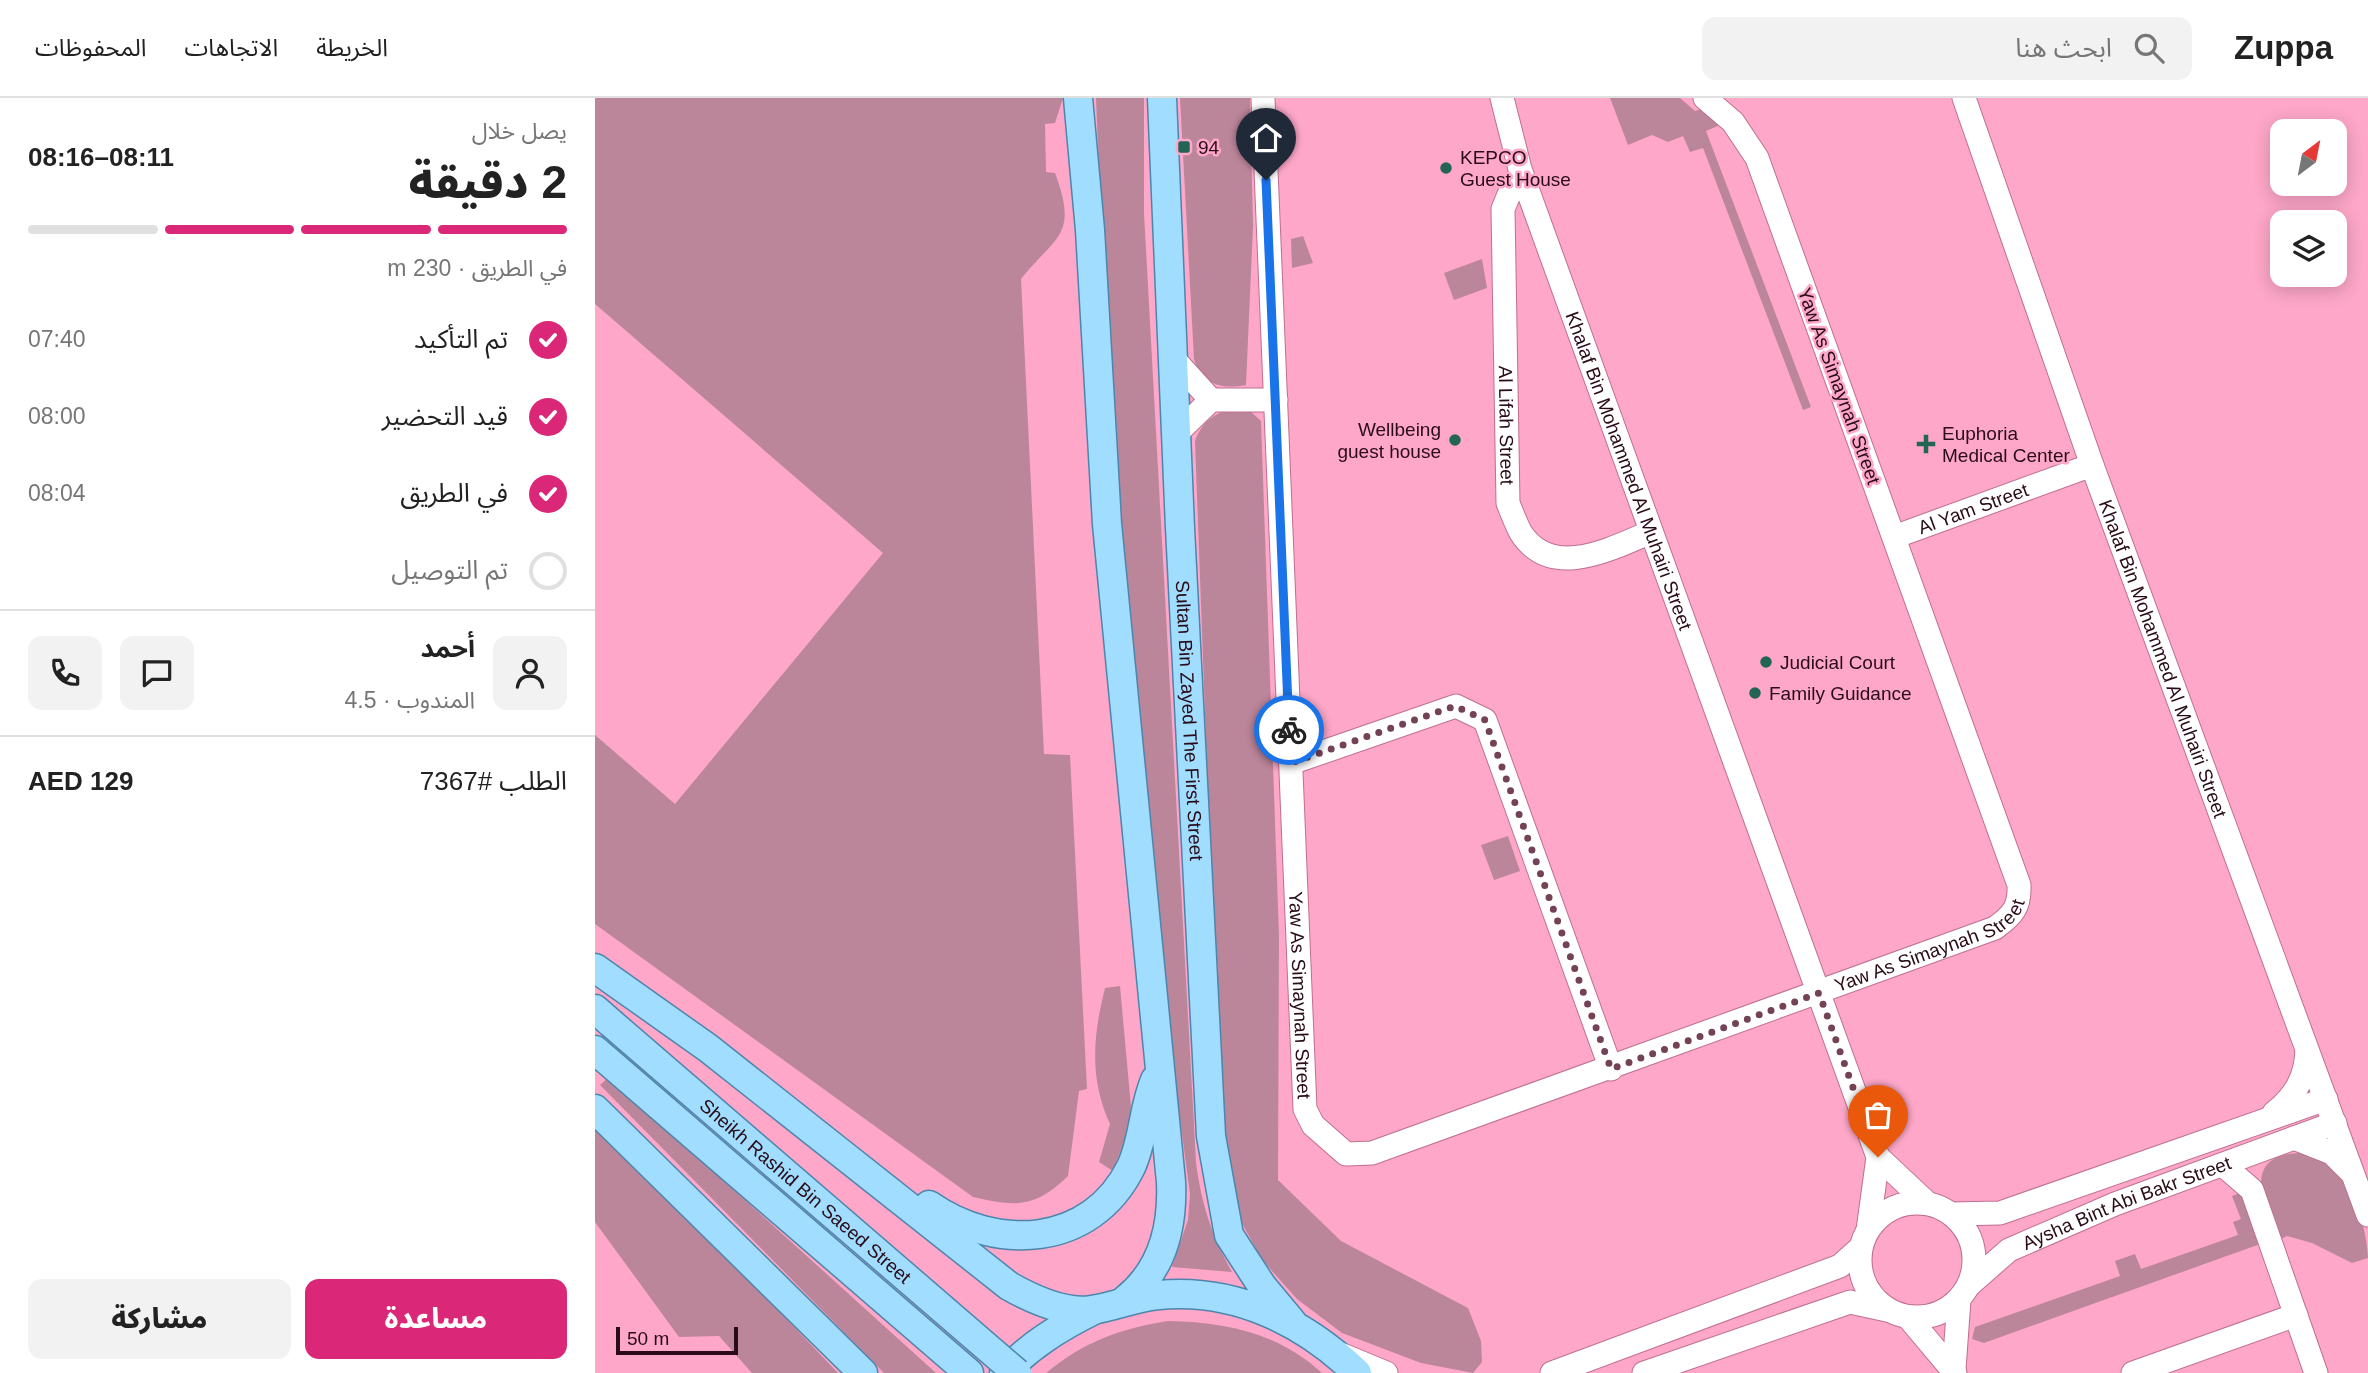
<!DOCTYPE html>
<html lang="ar">
<head>
<meta charset="utf-8">
<style>
	:root { --surface:#fff; --page:#f2f2f2; --text:#222; --muted:#767676; --line:#e0e0e0; --accent:#db2777 }
	body { margin:0; font-family:Arial,"Noto Sans Arabic",sans-serif; background:var(--page); color:var(--text); direction:rtl; height:100vh; display:flex; flex-direction:column; font-size:26px; white-space:nowrap }
	* { box-sizing:border-box; margin:0 }
	p { font-size:23px; color:var(--muted) }
	.icon { flex:none; width:38px; height:38px; fill:none; stroke:currentColor; stroke-width:2; stroke-linecap:round; stroke-linejoin:round }
	.map { position:relative; flex:1; overflow:hidden; direction:ltr }
	.sheet { display:flex; flex-direction:column; background:var(--surface); width:595px }
	.sheet>* { flex:none }
	.needle { width:46px; rotate:32deg }
	.fabs { position:absolute; left:1675px; top:21px; display:grid; gap:14px }
	.fabs a { display:grid; place-items:center; width:77px; height:77px; border-radius:14px; background:var(--surface); box-shadow:0 4px 18px #0003; font-size:35px }
	.scale { position:absolute; left:21px; bottom:18px; width:122px; box-sizing:border-box; padding-left:7px; border:4px solid #2a0c19; border-top:0; font-size:19px; line-height:24px; white-space:nowrap; color:#2a0c19; -webkit-text-stroke:5px #fea7c8; paint-order:stroke }
	.pin { position:absolute; display:grid; place-items:center; width:60px; height:60px; color:#fff; margin:-72px -30px; border-radius:50% 50% 50% 0; rotate:-45deg; box-shadow:0 0 7px #0007 }
	.pin .icon { rotate:45deg }
	.courier { position:absolute; display:grid; place-items:center; width:70px; height:70px; margin:-35px; border:5px solid #1a73e8; border-radius:50%; background:#fff; color:#222; box-shadow:0 2px 9px #0007 }
	.head em { font-style:normal; font-weight:800 }
	.head div { display:flex; flex-direction:column-reverse }
	.head { display:flex; align-items:center; justify-content:space-between; height:119px; padding:0 28px }
	h1 { font-size:46px; font-weight:800; line-height:52px }
	.bar { display:grid; grid-template-columns:repeat(4,1fr); gap:10px 7px; align-content:center; height:84px; padding:0 28px }
	.bar i { height:9px; border-radius:5px; background:var(--line) }
	.bar .on { background:var(--accent) }
	.bar p { grid-column:span 4 }
	.line { display:flex; align-items:center; gap:18px; padding:0 28px; border-top:2px solid var(--line) }
	.line div { flex:1 }
	.round { display:grid; place-items:center; flex:none; width:74px; height:74px; border-radius:14px; background:var(--page) }
	ol { padding:0 28px; list-style:none }
	li { display:flex; align-items:center; gap:21px; height:77px }
	li p { margin-inline-start:auto }
	li .icon { padding:7px; border-radius:50%; background:var(--accent); color:#fff; stroke-width:4 }
	li:last-child { color:var(--muted) }
	li i { width:38px; height:38px; border:4px solid var(--line); border-radius:50% }
	.primary-button { display:flex; gap:14px; margin-top:auto; padding:14px 28px }
	.primary-button a { flex:1; height:80px; border-radius:14px; background:var(--accent); color:#fff; font-size:28px; font-weight:800; line-height:80px; text-align:center }
	.primary-button a+a { background:var(--page); color:var(--text) }
	header { display:flex; align-items:center; gap:42px; box-sizing:border-box; height:98px; padding:0 35px; background:var(--surface); border-bottom:2px solid var(--line) }
	header strong { font-size:33px }
	nav { display:flex; gap:38px; margin-inline-start:auto; font-size:24px }
	.search { width:490px; height:63px; background:var(--page); display:flex; align-items:center; gap:18px; box-sizing:border-box; padding:0 24px; border-radius:14px; color:var(--muted); font-size:26px }
	main { display:flex; flex:1; min-height:0 }
	.map>svg:first-child { display:block }
</style>
</head>
<body>
<header>
<strong>Zuppa</strong>
<div class="search"><svg class="icon" aria-label="search" viewBox="0 0 24 24"><circle cx="10" cy="10" r="6"/><path d="M15 15l6 6"/></svg>ابحث هنا</div>
<nav><a>الخريطة</a><a>الاتجاهات</a><a>المحفوظات</a></nav>
</header>
<main>
<div class="map">
<svg width="1773" height="1275" viewBox="0 0 1773 1275">
	<rect width="100%" height="100%" fill="#fea7c8"/>
	<g fill="#bc869a">
		<path d="M0,0h468l-8,25 -10,1 1,48 9,1c24,64 0,63 -34,106l23,475 26,1 17,334 -8,2 -11,85c-33,32 -52,31 -95,21l-378,-273v-189l80,69 208,-251 -288,-249z"/>
		<path d="M501,0h48v115l52,949c5,41 16,74 36,110l-60,-5 16,-47 2,-26 -30,-226 -23,-215 -32,-433z"/>
		<path d="M585,0h70l3,128 -7,159c-25,5 -45,-1 -52,-26z"/>
		<polygon points="1015,0 1085,0 1100,13 1109,10 1125,27 1111,33 1216,309 1208,312 1108,50 1095,54 1088,38 1073,44 1057,37 1033,47"/>
		<polygon points="708,138 718,165 697,170 696,141"/>
		<polygon points="887,161 892,190 859,202 849,175"/>
		<path d="M638,310l17,3 11,10 18,515 -1,244 63,61 127,67 13,33 1,21 -9,11 -52,-10 -79,-30 -45,-34 -34,-38 -24,-43 -18,-66 -26,-711c7,-19 18,-27 38,-33z"/>
		<polygon points="913,738 925,773 899,782 886,747"/>
		<path d="M525,888l11,121 -2,22 -16,42 -14,-9 11,-38c-21,-46 -17,-88 -5,-136z"/>
		<polygon points="14,979 341,1275 289,1275 5,987"/>
		<polygon points="0,1020 243,1275 157,1275 124,1238 84,1239 0,1124"/>
		<path d="M1705,1055c16,4 36,11 46,26 11,16 22,61 22,79l-16,5 -40,-20 -25,-7 -10,5c-12,-36 -38,-86 23,-88z"/>
		<polygon points="1650,1093 1668,1145 1389,1245 1377,1241 1380,1229 1525,1178 1520,1163 1540,1156 1546,1171 1643,1137 1638,1124 1646,1121 1637,1098"/>
		<path d="M573,1223c57,1 111,12 154,52h-276c37,-31 76,-45 122,-52z"/>
	</g>
	<g fill="none" stroke-linecap="round" stroke-linejoin="round">
		<defs>
			<g id="minor">
				<path id="s1" d="M668,0l42,1011 8,16 33,29 26,-1 623,-225c18,-13 25,-21 24,-43l-262,-727 -24,-36 -28,-24"/>
				<path id="s2" d="M907,0l18,71 358,988 49,46"/>
				<path id="s3" d="M1369,0l128,367 276,750"/>
				<path id="s4" d="M928,81l-10,6 -10,24 5,294c4,10 8,21 13,30 31,48 91,15 130,-1"/>
				<polyline points="577,259 616,302"/>
				<polyline points="580,337 616,302 681,302"/>
				<path id="s5" d="M1299,439l198,-72"/>
				<polyline points="696,665 861,608 890,622 1016,971"/>
				<path d="M1679,1015c21,-17 32,-35 33,-63"/>
				<polyline points="1699,1040 1737,1055 1755,1073"/>
				<polyline points="1628,1067 1657,1092 1721,1275"/>
				<circle cx="1322" cy="1162" r="57"/>
				<polyline points="1357,1116 1405,1115 1731,1001"/>
				<polyline points="1273,1132 1283,1059"/>
				<path id="s6" d="M1374,1187l40,-35 106,-46 220,-81"/>
				<polyline points="1313,1219 1360,1275"/>
				<polyline points="745,1256 791,1275"/>
				<polyline points="1359,1271 1364,1202"/>
				<polyline points="957,1275 1245,1168 1265,1150"/>
				<polyline points="1049,1275 1255,1204 1292,1212"/>
				<polyline points="1538,1275 1701,1217"/>
			</g>
			<g id="major">
				<path d="M483,0l12,132 17,294 64,658c2,45 -9,89 -46,118"/>
				<path id="s7" d="M567,0l18,430 31,608 18,99 33,51 30,36"/>
				<path d="M0,870l113,80 301,238c23,13 55,28 82,24 23,-3 44,-13 68,-15 76,-7 144,26 198,78"/>
				<polyline points="0,911 16,925"/>
				<polyline points="0,952 374,1275"/>
				<polyline points="0,1011 268,1275"/>
				<path d="M334,1107c67,47 162,43 202,-38 13,-28 12,-59 24,-87"/>
				<path d="M409,1275c26,-28 56,-46 90,-63"/>
			</g>
		</defs>
		<use href="#minor" stroke="#bf6f8f" stroke-width="25"/>
		<use href="#major" stroke="#4d85ae" stroke-width="31"/>
		<use href="#minor" stroke="#fff" stroke-width="23"/>
		<use href="#major" stroke="#a0ddfe" stroke-width="28"/>
		<defs>
			<g id="major-bridge">
				<path id="s8" d="M16,925l406,350"/>
			</g>
		</defs>
		<use href="#major-bridge" stroke="#4d85ae" stroke-width="31" stroke-linecap="butt"/>
		<use href="#major-bridge" stroke="#a0ddfe" stroke-width="28"/>
	</g>
	<g fill="none" stroke-linecap="round" stroke-linejoin="round">
		<polyline stroke="#744256" stroke-width="7" stroke-dasharray="0 12.6" points="694,632 696,665 860,608 890,622 1016,971 1224,895 1283,1059"/>
		<polyline stroke="#1a73e8" stroke-width="9" points="671,82 694,632"/>
	</g>
	<g fill="#226556" stroke="#fea7c8" stroke-width="2.5">
		<rect x="582" y="42" width="14" height="14" rx="3.5"/>
		<circle cx="851" cy="70" r="7"/>
		<circle cx="860" cy="342" r="7"/>
		<path d="M1327.5 335.5h7v7h7v7h-7v7h-7v-7h-7v-7h7z"/>
		<circle cx="1171" cy="564" r="7"/>
		<circle cx="1160" cy="595" r="7"/>
	</g>
	<g text-anchor="middle" dominant-baseline="central" stroke-width="5" stroke-linejoin="round" paint-order="stroke">
		<g font-size="19" fill="#2a0c19" stroke="#fea7c8" text-anchor="start">
			<text x="603" y="49">94</text>
			<text x="865" y="59">KEPCO<tspan x="865" dy="22">Guest House</tspan></text>
			<text x="846" y="331" text-anchor="end">Wellbeing<tspan x="846" dy="22">guest house</tspan></text>
			<text x="1347" y="335">Euphoria<tspan x="1347" dy="22">Medical Center</tspan></text>
			<text x="1185" y="564">Judicial Court</text>
			<text x="1174" y="595">Family Guidance</text>
		</g>
		<g font-size="19" fill="#2a0c19" stroke="#fea7c8">
			<text transform="translate(1244 288) rotate(70)">Yaw As Simaynah Street</text>
			<text stroke="none"><textPath href="#s4" startOffset="254">Al Lifah Street</textPath></text>
			<text stroke="none"><textPath href="#s2" startOffset="394">Khalaf Bin Mohammed Al Muhairi Street</textPath></text>
			<text stroke="none"><textPath href="#s5" startOffset="84">Al Yam Street</textPath></text>
			<text stroke="none"><textPath href="#s3" startOffset="595">Khalaf Bin Mohammed Al Muhairi Street</textPath></text>
			<text stroke="none"><textPath href="#s7" startOffset="623">Sultan Bin Zayed The First Street</textPath></text>
			<text stroke="none"><textPath href="#s1" startOffset="1696">Yaw As Simaynah Street</textPath></text>
			<text stroke="none"><textPath href="#s1" startOffset="898">Yaw As Simaynah Street</textPath></text>
			<text stroke="none"><textPath href="#s8" startOffset="257">Sheikh Rashid Bin Saeed Street</textPath></text>
			<text stroke="none"><textPath href="#s6" startOffset="180">Aysha Bint Abi Bakr Street</textPath></text>
		</g>
	</g>
</svg>
<div class="fabs">
<a><svg class="needle" viewBox="-14 -14 28 28"><path d="M0-13l5 13h-10z" fill="#e53935"/><path d="M0 13l5-13h-10z" fill="#767676"/></svg></a>
<a><svg class="icon" aria-label="layers" viewBox="0 0 24 24"><path d="M12 4l9 5-9 5-9-5zM3 14l9 5 9-5"/></svg></a>
</div>
<div class="scale">50 m</div>
<div class="pin" style="left:1283px;top:1059px;background:#ea580c"><svg class="icon" aria-label="bag" viewBox="0 0 24 24"><path d="M5 8h14l-1 12H6zM9 8a3 3 0 0 1 6 0"/></svg></div>
<div class="pin" style="left:671px;top:82px;background:#1f2937"><svg class="icon" aria-label="home" viewBox="0 0 24 24"><path d="M3 11l9-7 9 7M6 9v11h12V9"/></svg></div>
<div class="courier" style="left:694px;top:632px"><svg class="icon" aria-label="bike" viewBox="0 0 24 24"><circle cx="6" cy="16" r="4"/><circle cx="18" cy="16" r="4"/><path d="M6 16l4-8h5l3 8M10 8l3 8H6M13 5h3"/></svg></div>
</div>
<section class="sheet">
<div class="head"><div><h1>2 دقيقة</h1><p>يصل خلال</p></div><em>08:11–08:16</em></div>
<div class="bar"><i class="on"></i><i class="on"></i><i class="on"></i><i></i><p>في الطريق · 230 m</p></div>
<ol>
<li><svg class="icon" aria-label="check" viewBox="0 0 24 24"><path d="M5 12l5 5 9-10"/></svg>تم التأكيد<p>07:40</p></li>
<li><svg class="icon" aria-label="check" viewBox="0 0 24 24"><path d="M5 12l5 5 9-10"/></svg>قيد التحضير<p>08:00</p></li>
<li><svg class="icon" aria-label="check" viewBox="0 0 24 24"><path d="M5 12l5 5 9-10"/></svg>في الطريق<p>08:04</p></li>
<li><i></i>تم التوصيل</li>
</ol>
<div class="line" style="height:126px"><a class="round"><svg class="icon" aria-label="person" viewBox="0 0 24 24"><circle cx="12" cy="8" r="4"/><path d="M4 21q1-7 8-7t8 7"/></svg></a><div><b>أحمد</b><p>المندوب · 4.5</p></div><a class="round"><svg class="icon" aria-label="chat" viewBox="0 0 24 24"><path d="M4 5h16v11H9l-5 4z"/></svg></a><a class="round"><svg class="icon" aria-label="phone" viewBox="0 0 24 24"><path d="M5 4h4l2 5-3 2q2 4 5 5l2-3 5 2v4C11 20 4 13 5 4z"/></svg></a></div>
<div class="line" style="height:91px"><div>الطلب #7367</div><b>AED 129</b></div>
<div class="primary-button"><a>مساعدة</a><a>مشاركة</a></div>
</section>
</main>
</body>
</html>
